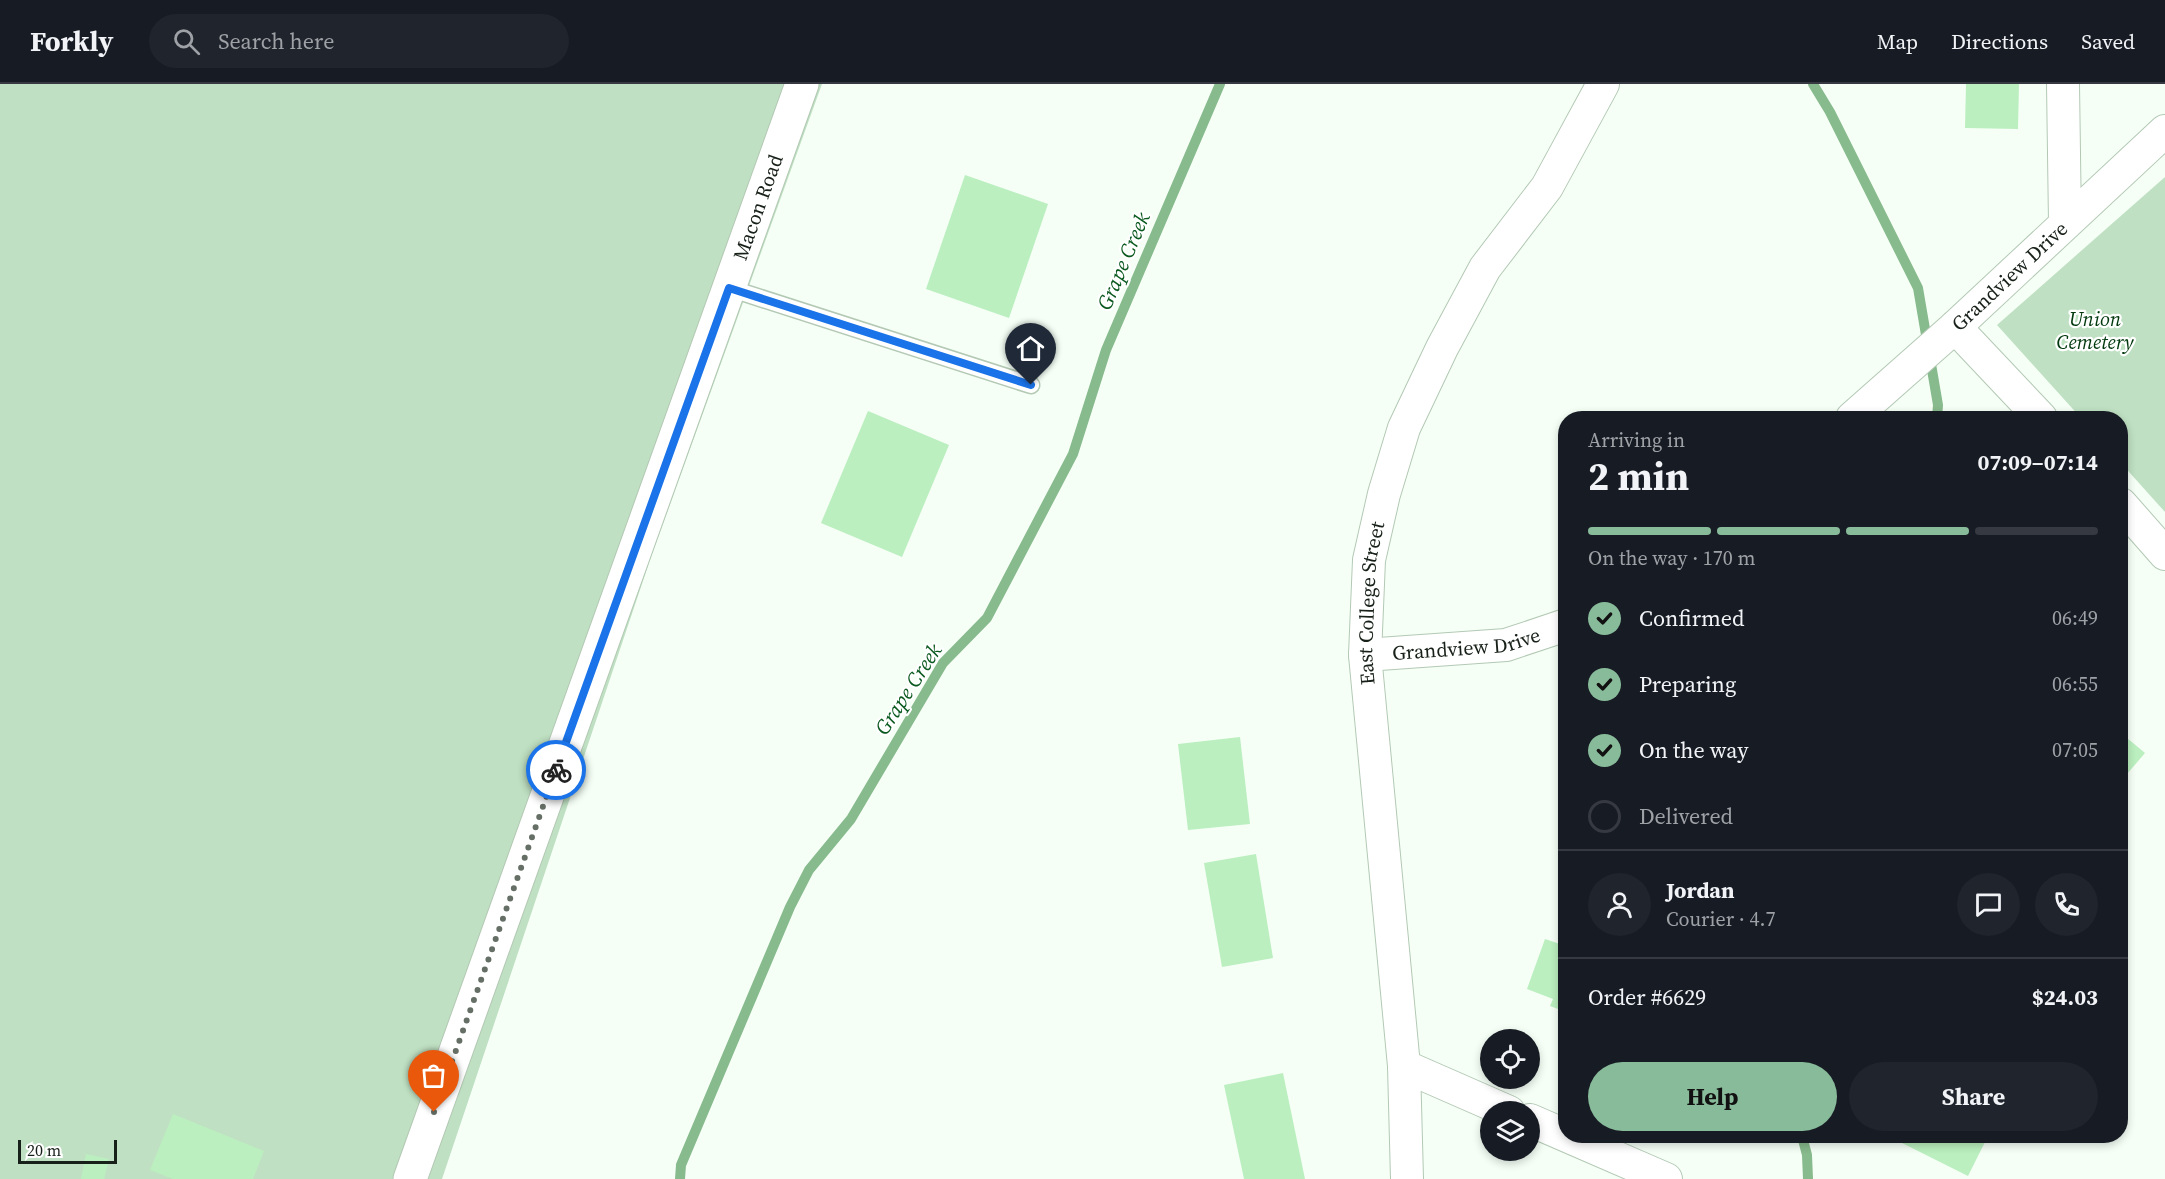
<!DOCTYPE html>
<html lang="en">
<head>
<meta charset="utf-8">
<style>
	:root { --surface:#171b24; --page:#20242c; --text:#f1f3f6; --muted:#9ea1a6; --line:#363941; --accent:#88bb9a }
	body { margin:0; font-family:"Source Serif 4",serif; background:var(--page); color:var(--text); height:100vh; display:flex; flex-direction:column; font-size:22px; white-space:nowrap }
	* { box-sizing:border-box; margin:0 }
	p { font-size:20px; color:var(--muted) }
	.icon { flex:none; width:33px; height:33px; fill:none; stroke:currentColor; stroke-width:2; stroke-linecap:round; stroke-linejoin:round }
	.map { position:relative; flex:1; overflow:hidden }
	.sheet { position:absolute; left:1558px; top:327px; width:570px; height:732px; display:flex; flex-direction:column; background:var(--surface); border-radius:24px; box-shadow:0 3px 9px #0003 }
	.sheet>* { flex:none }
	.controls { position:absolute; left:1480px; top:945px; display:grid; gap:12px }
	.controls a { display:grid; place-items:center; width:60px; height:60px; border-radius:50%; background:var(--surface); box-shadow:0 3px 9px #0003; font-size:30px }
	.scale { position:absolute; left:18px; bottom:15px; width:99px; box-sizing:border-box; padding-left:6px; border:3px solid #182119; border-top:0; font-size:16px; line-height:21px; white-space:nowrap; color:#182119; -webkit-text-stroke:4px #fff; paint-order:stroke }
	.pin { position:absolute; display:grid; place-items:center; width:51px; height:51px; color:#fff; margin:-62px -26px; border-radius:50% 50% 50% 0; rotate:-45deg; box-shadow:0 0 6px #0007 }
	.pin .icon { rotate:45deg }
	.courier { position:absolute; display:grid; place-items:center; width:60px; height:60px; margin:-30px; border:4px solid #1a73e8; border-radius:50%; background:#fff; color:#222; box-shadow:0 2px 8px #0007 }
	.summary em { font-style:normal; font-weight:700 }
	.summary div { display:flex; flex-direction:column-reverse }
	.summary { display:flex; align-items:center; justify-content:space-between; height:102px; padding:0 30px }
	h1 { font-size:39px; font-weight:700; line-height:45px }
	.bar { display:grid; grid-template-columns:repeat(4,1fr); gap:9px 6px; align-content:center; height:72px; padding:0 30px }
	.bar i { height:8px; border-radius:4px; background:var(--line) }
	.bar .on { background:var(--accent) }
	.bar p { grid-column:span 4 }
	.line { display:flex; align-items:center; gap:15px; padding:0 30px; border-top:2px solid var(--line) }
	.line div { flex:1 }
	.round { display:grid; place-items:center; flex:none; width:63px; height:63px; border-radius:32px; background:var(--page) }
	ol { padding:0 30px; list-style:none }
	li { display:flex; align-items:center; gap:18px; height:66px }
	li p { margin-inline-start:auto }
	li .icon { padding:6px; border-radius:50%; background:var(--accent); color:#111; stroke-width:4 }
	li:last-child { color:var(--muted) }
	li i { width:33px; height:33px; border:3px solid var(--line); border-radius:50% }
	.action { display:flex; gap:12px; margin-top:auto; padding:12px 30px }
	.action a { flex:1; height:69px; border-radius:36px; background:var(--accent); color:#111; font-size:24px; font-weight:700; line-height:69px; text-align:center }
	.action a+a { background:var(--page); color:var(--text) }
	header { display:flex; align-items:center; gap:36px; box-sizing:border-box; height:84px; padding:0 30px; background:var(--surface); border-bottom:2px solid var(--line) }
	header strong { font-size:28px }
	nav { display:flex; gap:33px; margin-inline-start:auto; font-size:21px }
	.search { width:420px; height:54px; background:var(--page); display:flex; align-items:center; gap:15px; box-sizing:border-box; padding:0 21px; border-radius:33px; color:var(--muted); font-size:22px }
	.map>svg:first-child { display:block }
</style>
</head>
<body>
<header>
<strong>Forkly</strong>
<div class="search"><svg class="icon" aria-label="search" viewBox="0 0 24 24"><circle cx="10" cy="10" r="6"/><path d="M15 15l6 6"/></svg>Search here</div>
<nav><a>Map</a><a>Directions</a><a>Saved</a></nav>
</header>
<div class="map">
<svg width="2165" height="1095" viewBox="0 0 2165 1095">
	<rect width="100%" height="100%" fill="#f5fff6"/>
	<g fill="#bfe0c2">
		<polygon points="0,0 822,0 651,473 442,1095 0,1095"/>
		<polygon points="2165,93 2165,428 2121,379 2121,334 2081,334 1997,241"/>
	</g>
	<g fill="none" stroke-linecap="round" stroke-linejoin="round">
		<g stroke="#87ba8c" stroke-width="10">
			<polyline points="1813,0 1830,28 1918,204 1938,321 1937,334"/>
			<polyline points="1802,1052 1807,1071 1808,1095"/>
			<polyline points="680,1095 681,1081 790,823 809,786 851,735 943,579 987,534 1073,370 1106,266 1220,0"/>
		</g>
	</g>
	<g fill="#bbefbf">
		<polygon points="1966,0 2019,0 2018,45 1965,44"/>
		<polygon points="965,91 1048,120 1009,234 926,205"/>
		<polygon points="868,327 949,361 902,473 821,439"/>
		<polygon points="2121,649 2145,669 2121,697"/>
		<polygon points="1240,653 1250,740 1188,746 1178,660"/>
		<polygon points="1256,770 1273,874 1222,883 1204,779"/>
		<polygon points="1545,855 1566,862 1566,928 1550,922 1553,915 1527,905"/>
		<polygon points="1283,989 1305,1095 1244,1095 1224,1001"/>
		<polygon points="173,1030 264,1067 253,1095 173,1095 150,1086"/>
		<polygon points="1893,1052 1988,1052 1968,1092 1892,1054"/>
		<polygon points="86,1070 109,1075 104,1095 81,1095"/>
	</g>
	<g fill="none" stroke-linecap="round" stroke-linejoin="round">
		<defs>
			<polyline id="lane" points="729,204 1031,301"/>
			<g id="street">
				<polyline points="2063,0 2065,139"/>
				<polyline points="1955,243 2041,334"/>
				<path id="s1" d="M1852,334l103,-91 210,-196"/>
				<polyline points="2121,420 2165,470"/>
				<path id="s2" d="M1365,571l141,-10 60,-20"/>
				<polyline points="1404,982 1509,1028"/>
				<polyline points="1530,1036 1666,1095"/>
				<path id="s3" d="M1407,1095l-3,-113 -39,-411 4,-95 15,-66 20,-66 38,-80 43,-80 62,-81 56,-103"/>
			</g>
			<g id="secondary">
				<path id="s4" d="M410,1095l392,-1095"/>
			</g>
		</defs>
		<use href="#lane" stroke="#b3c9b4" stroke-width="19"/>
		<use href="#street" stroke="#b3c9b4" stroke-width="34"/>
		<use href="#secondary" stroke="#b3c9b4" stroke-width="35"/>
		<use href="#lane" stroke="#fff" stroke-width="16"/>
		<use href="#street" stroke="#fff" stroke-width="32"/>
		<use href="#secondary" stroke="#fff" stroke-width="33"/>
	</g>
	<g fill="none" stroke-linecap="round" stroke-linejoin="round">
		<polyline stroke="#656f66" stroke-width="6" stroke-dasharray="0 10.8" points="434,1028 556,686"/>
		<polyline stroke="#1a73e8" stroke-width="8" points="556,686 729,204 1031,301"/>
	</g>
	<g text-anchor="middle" dominant-baseline="central" stroke-width="4.5" stroke-linejoin="round" paint-order="stroke">
		<g font-size="20" fill="#182119" stroke="#fff">
			<text stroke="none"><textPath href="#s4" startOffset="1032">Macon Road</textPath></text>
			<text stroke="none"><textPath href="#s1" startOffset="212">Grandview Drive</textPath></text>
			<text stroke="none"><textPath href="#s3" startOffset="578">East College Street</textPath></text>
			<text stroke="none"><textPath href="#s2" startOffset="102">Grandview Drive</textPath></text>
		</g>
		<g font-size="20" font-style="italic" fill="#00380d" stroke="#fff">
			<text x="2095" y="235">Union<tspan x="2095" dy="23">Cemetery</tspan></text>
		</g>
		<g font-size="21" font-style="italic" fill="#0a591f" stroke="#fff">
			<text transform="translate(1123 177) rotate(-67)">Grape Creek</text>
			<text transform="translate(908 605) rotate(-57)">Grape Creek</text>
		</g>
	</g>
</svg>
<div class="controls">
<a><svg class="icon" aria-label="locate" viewBox="0 0 24 24"><circle cx="12" cy="12" r="6"/><path d="M12 2v4M12 18v4M2 12h4M18 12h4"/></svg></a>
<a><svg class="icon" aria-label="layers" viewBox="0 0 24 24"><path d="M12 4l9 5-9 5-9-5zM3 14l9 5 9-5"/></svg></a>
</div>
<div class="scale">20 m</div>
<div class="pin" style="left:434px;top:1028px;background:#ea580c"><svg class="icon" aria-label="bag" viewBox="0 0 24 24"><path d="M5 8h14l-1 12H6zM9 8a3 3 0 0 1 6 0"/></svg></div>
<div class="pin" style="left:1031px;top:301px;background:#1f2937"><svg class="icon" aria-label="home" viewBox="0 0 24 24"><path d="M3 11l9-7 9 7M6 9v11h12V9"/></svg></div>
<div class="courier" style="left:556px;top:686px"><svg class="icon" aria-label="bike" viewBox="0 0 24 24"><circle cx="6" cy="16" r="4"/><circle cx="18" cy="16" r="4"/><path d="M6 16l4-8h5l3 8M10 8l3 8H6M13 5h3"/></svg></div>
<section class="sheet">
<div class="summary"><div><h1>2 min</h1><p>Arriving in</p></div><em>07:09–07:14</em></div>
<div class="bar"><i class="on"></i><i class="on"></i><i class="on"></i><i></i><p>On the way · 170 m</p></div>
<ol>
<li><svg class="icon" aria-label="check" viewBox="0 0 24 24"><path d="M5 12l5 5 9-10"/></svg>Confirmed<p>06:49</p></li>
<li><svg class="icon" aria-label="check" viewBox="0 0 24 24"><path d="M5 12l5 5 9-10"/></svg>Preparing<p>06:55</p></li>
<li><svg class="icon" aria-label="check" viewBox="0 0 24 24"><path d="M5 12l5 5 9-10"/></svg>On the way<p>07:05</p></li>
<li><i></i>Delivered</li>
</ol>
<div class="line" style="height:108px"><a class="round"><svg class="icon" aria-label="person" viewBox="0 0 24 24"><circle cx="12" cy="8" r="4"/><path d="M4 21q1-7 8-7t8 7"/></svg></a><div><b>Jordan</b><p>Courier · 4.7</p></div><a class="round"><svg class="icon" aria-label="chat" viewBox="0 0 24 24"><path d="M4 5h16v11H9l-5 4z"/></svg></a><a class="round"><svg class="icon" aria-label="phone" viewBox="0 0 24 24"><path d="M5 4h4l2 5-3 2q2 4 5 5l2-3 5 2v4C11 20 4 13 5 4z"/></svg></a></div>
<div class="line" style="height:78px"><div>Order #6629</div><b>$24.03</b></div>
<div class="action"><a>Help</a><a>Share</a></div>
</section>
</div>
</body>
</html>
